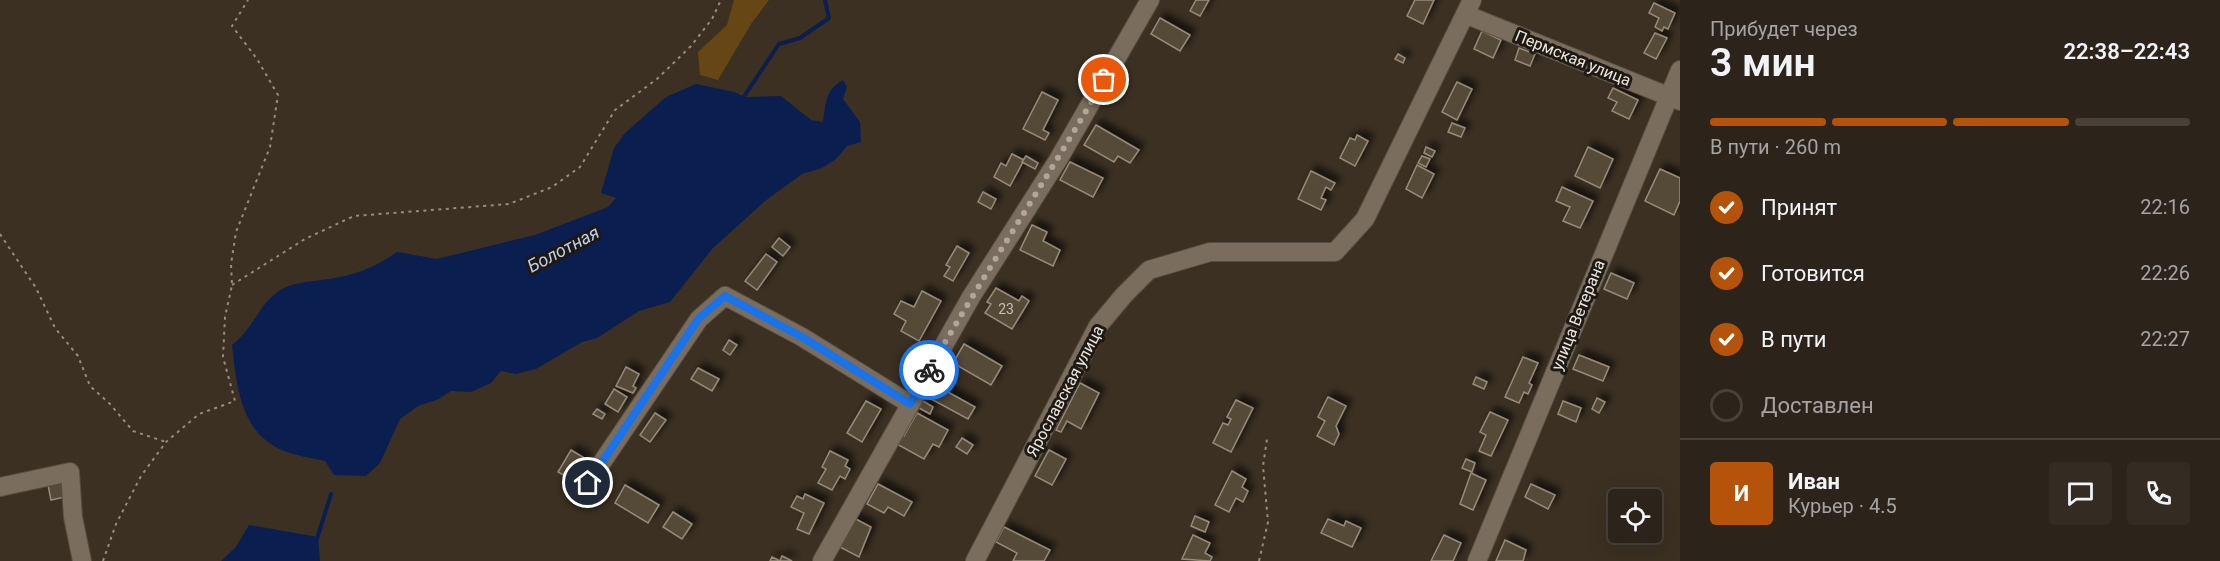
<!DOCTYPE html>
<html lang="ru">
<head>
<meta charset="utf-8">
<style>
	:root { --surface:#2c241a; --page:#342c23; --text:#f1f3f6; --muted:#a6a4a2; --line:#484139; --accent:#b45309 }
	body { margin:0; font-family:Roboto,sans-serif; background:var(--page); color:var(--text); height:100vh; display:flex; flex-direction:column; font-size:22px; white-space:nowrap }
	* { box-sizing:border-box; margin:0 }
	p { font-size:20px; color:var(--muted) }
	.icon { flex:none; width:33px; height:33px; fill:none; stroke:currentColor; stroke-width:2; stroke-linecap:round; stroke-linejoin:round }
	.map { position:relative; flex:1; overflow:hidden }
	.panel { display:flex; flex-direction:column; background:var(--surface); width:540px }
	.panel>* { flex:none }
	.fabs { position:absolute; left:1608px; top:489px; display:grid; gap:12px }
	.fabs a { display:grid; place-items:center; width:54px; height:54px; border-radius:6px; background:var(--surface); box-shadow:0 6px 24px #0002,0 0 0 2px var(--line); font-size:30px }
	.pin { position:absolute; display:grid; place-items:center; width:51px; height:51px; color:#fff; margin:-26px; border:3px solid #fff; border-radius:50%; box-shadow:0 2px 6px #0007 }
	.courier { position:absolute; display:grid; place-items:center; width:60px; height:60px; margin:-30px; border:4px solid #1a73e8; border-radius:50%; background:#fff; color:#222; box-shadow:0 2px 8px #0007 }
	.head em { font-style:normal; font-weight:600 }
	.head div { display:flex; flex-direction:column-reverse }
	.head { display:flex; align-items:center; justify-content:space-between; height:102px; padding:0 30px }
	h1 { font-size:39px; font-weight:600; line-height:45px }
	.bar { display:grid; grid-template-columns:repeat(4,1fr); gap:9px 6px; align-content:center; height:72px; padding:0 30px }
	.bar i { height:8px; border-radius:4px; background:var(--line) }
	.bar .current { background:var(--accent) }
	.bar p { grid-column:span 4 }
	.line { display:flex; align-items:center; gap:15px; padding:0 30px; border-top:2px solid var(--line) }
	.line div { flex:1 }
	.round { display:grid; place-items:center; flex:none; width:63px; height:63px; border-radius:6px; background:var(--page) }
	ol { padding:0 30px; list-style:none }
	li { display:flex; align-items:center; gap:18px; height:66px }
	li p { margin-inline-start:auto }
	li .icon { padding:6px; border-radius:50%; background:var(--accent); color:#fff; stroke-width:4 }
	li:last-child { color:var(--muted) }
	li i { width:33px; height:33px; border:3px solid var(--line); border-radius:50% }
	main { display:flex; flex:1; min-height:0 }
	.map>svg:first-child { display:block }
</style>
</head>
<body>
<main>
<div class="map">
<svg width="1680" height="561" viewBox="0 0 1680 561">
	<defs>
		<filter id="shadow"><feDropShadow dx="5.5" dy="-5.5" stdDeviation="3" flood-color="#0009"/></filter>
	</defs>
	<rect width="100%" height="100%" fill="#3b3022"/>
	<polygon fill="#674615" points="734,0 769,0 751,24 718,80 700,75 698,52 727,25"/>
	<g fill="#0a1e50">
		<path d="M843,80l4,7 -4,12 17,23 1,20 -14,4 -11,13 -14,9 -20,6 -37,27 -52,47 -43,54 -31,9 -42,27 -15,4 -46,27 -20,5 -15,-3 -10,12 -20,9 -20,-1 -12,8 -21,7 -18,13 -20,44 -14,13 -32,-1 -9,-14c-18,-4 -42,-7 -57,-19 -29,-22 -32,-63 -36,-97 22,-16 28,-45 52,-57 14,-6 30,-7 45,-9 26,-4 47,-12 68,-27l40,7 98,-24 73,-28 8,-9 -15,-5 13,-45 11,-15 41,-36 30,-13 38,8 11,5 36,-1 30,24 12,2c3,-19 2,-32 20,-42z"/>
		<polygon points="249,525 318,537 320,561 221,561 235,548"/>
	</g>
	<g fill="none" stroke-linecap="round" stroke-linejoin="round">
		<g stroke="#0a1e50" stroke-width="4">
			<polyline points="741,101 779,44 800,38 829,18 825,0"/>
			<polyline points="316,542 331,494"/>
		</g>
	</g>
	<g fill="#544839" stroke="#978a79" stroke-width="1.5" filter="url(#shadow)">
		<polygon points="1196,0 1209,0 1200,16 1190,11"/>
		<polygon points="1415,0 1434,0 1423,24 1407,16"/>
		<polygon points="1654,3 1675,13 1668,29 1664,27 1662,31 1655,27 1659,18 1649,13"/>
		<polygon points="1160,18 1190,35 1180,51 1151,34"/>
		<polygon points="1482,31 1501,40 1493,58 1474,49"/>
		<polygon points="1655,33 1667,38 1656,59 1644,53"/>
		<polygon points="1519,48 1535,54 1530,66 1515,60"/>
		<polygon points="1398,54 1405,58 1403,63 1395,59"/>
		<polygon points="1457,82 1472,89 1457,120 1442,112"/>
		<polygon points="1613,88 1638,100 1629,119 1612,111 1617,102 1608,98"/>
		<polygon points="1042,92 1058,100 1043,130 1049,133 1045,140 1023,129"/>
		<polygon points="1452,123 1465,128 1461,137 1448,132"/>
		<polygon points="1096,125 1139,150 1130,163 1118,156 1114,162 1084,145"/>
		<polygon points="1357,135 1368,141 1355,166 1340,158 1350,138 1355,140"/>
		<polygon points="1426,147 1435,151 1432,157 1424,153"/>
		<polygon points="1588,147 1613,159 1600,188 1575,176"/>
		<polygon points="1012,154 1024,160 1010,186 994,177 1001,163 1006,166"/>
		<polygon points="1026,156 1038,163 1035,169 1022,162"/>
		<polygon points="1422,156 1430,159 1426,167 1418,163"/>
		<polygon points="1070,162 1103,178 1093,197 1060,180"/>
		<polygon points="1417,165 1434,174 1422,198 1406,189"/>
		<polygon points="1660,169 1680,178 1680,201 1674,215 1645,201"/>
		<polygon points="1311,171 1335,183 1331,190 1326,187 1321,198 1326,200 1321,210 1298,199"/>
		<polygon points="1562,187 1593,201 1580,228 1563,221 1570,207 1556,201"/>
		<polygon points="983,192 996,199 991,209 978,202"/>
		<polygon points="1032,225 1047,232 1043,241 1060,250 1053,266 1020,250"/>
		<polygon points="779,238 790,247 783,256 772,247"/>
		<polygon points="957,246 969,253 953,281 944,276 950,267 946,265"/>
		<polygon points="766,254 777,262 757,290 745,281"/>
		<polygon points="1611,273 1634,283 1627,299 1604,289"/>
		<polygon points="996,288 1019,301 1022,296 1029,301 1012,329 985,313 991,304 987,302"/>
		<polygon points="922,291 941,301 919,341 901,331 906,321 894,314 901,301 914,307"/>
		<polygon points="729,340 737,345 730,355 723,350"/>
		<polygon points="964,344 1002,366 991,385 953,363"/>
		<polygon points="1579,355 1609,367 1603,381 1573,369"/>
		<polygon points="1523,357 1538,363 1529,383 1532,385 1528,394 1524,392 1519,403 1505,397"/>
		<polygon points="626,367 639,374 633,386 636,388 633,393 616,386"/>
		<polygon points="698,368 719,379 712,391 691,379"/>
		<polygon points="1476,377 1487,382 1484,389 1473,384"/>
		<polygon points="1080,383 1099,393 1081,429 1067,421 1061,432 1056,430"/>
		<polygon points="937,386 975,407 968,419 931,399"/>
		<polygon points="614,389 627,397 618,412 605,404"/>
		<polygon points="1328,397 1346,406 1336,426 1339,434 1334,445 1317,436 1325,421 1318,417"/>
		<polygon points="1597,398 1605,402 1599,413 1592,409"/>
		<polygon points="1236,400 1253,408 1231,452 1213,443 1223,423 1228,425 1231,419 1227,417"/>
		<polygon points="866,401 881,409 862,442 847,433"/>
		<polygon points="923,401 933,407 930,414 919,408"/>
		<polygon points="1563,401 1581,408 1576,422 1558,414"/>
		<polygon points="597,409 605,414 602,419 593,414"/>
		<polygon points="1490,412 1508,420 1491,456 1479,451 1486,435 1480,432"/>
		<polygon points="655,413 666,420 650,442 640,435"/>
		<polygon points="917,413 948,430 939,447 933,444 924,459 895,443 900,434 904,436"/>
		<polygon points="962,438 973,445 967,454 956,447"/>
		<polygon points="571,450 586,459 574,481 558,472"/>
		<polygon points="1049,450 1066,459 1052,485 1035,476"/>
		<polygon points="830,451 848,460 845,466 850,469 845,479 840,476 832,490 818,483 826,469 822,467"/>
		<polygon points="1466,459 1475,463 1472,472 1462,468"/>
		<polygon points="1232,471 1246,479 1242,487 1248,491 1243,502 1236,498 1229,512 1215,505"/>
		<polygon points="1471,473 1486,480 1473,510 1460,504"/>
		<polygon points="63,482 65,497 51,500 48,485"/>
		<polygon points="878,484 912,502 904,516 888,507 884,513 867,504"/>
		<polygon points="1531,484 1555,495 1548,509 1525,497"/>
		<polygon points="625,485 659,505 648,523 615,503"/>
		<polygon points="805,494 824,503 809,534 797,529 804,513 791,507 797,496 803,499"/>
		<polygon points="673,512 692,524 682,539 663,527"/>
		<polygon points="1195,516 1209,522 1205,532 1191,526"/>
		<polygon points="852,517 871,527 859,557 838,546"/>
		<polygon points="1328,519 1344,526 1346,521 1361,528 1352,547 1321,533"/>
		<polygon points="1004,527 1050,550 1044,561 1013,561 1017,553 996,542"/>
		<polygon points="1193,535 1210,543 1205,553 1212,557 1210,561 1182,559"/>
		<polygon points="1444,535 1461,543 1453,561 1431,561"/>
		<polygon points="1505,540 1526,550 1523,561 1496,561"/>
		<polygon points="782,556 792,561 770,561 772,557 780,561"/>
	</g>
	<g fill="none" stroke-linecap="round" stroke-linejoin="round">
		<defs>
			<g id="minor">
				<polyline points="1467,15 1680,101"/>
				<polyline points="588,483 699,319 725,296 802,337 910,404"/>
				<polyline points="0,487 70,472 73,517 82,561"/>
				<polyline points="822,561 971,297 1058,160 1150,0"/>
				<polyline points="975,561 1098,326 1124,295 1149,270 1210,252 1335,252 1365,219 1472,0"/>
				<polyline points="1477,561 1680,70"/>
			</g>
		</defs>
		<use href="#minor" stroke="#574e41" stroke-width="20"/>
		<g stroke="#968d81" stroke-width="2" stroke-dasharray="3 4.5" stroke-linecap="butt">
			<polyline points="0,234 36,288 55,328 78,356 90,386 110,404 133,431 166,442"/>
			<polyline points="232,285 305,239 354,216 509,204 552,187 580,167 615,110 657,79 691,46 712,19 721,0"/>
			<polyline points="103,561 116,524 141,476 166,442 199,414 235,401 223,357 225,317 232,285 231,264 236,232 270,147 278,95 257,59 232,26 248,0"/>
			<polyline points="1259,561 1268,522 1263,466 1267,439"/>
		</g>
		<use href="#minor" stroke="#7a6d5d" stroke-width="18"/>
	</g>
	<g fill="none" stroke-linecap="round" stroke-linejoin="round">
		<path stroke="#afa69c" stroke-width="6" stroke-dasharray="0 10.8" d="M929,370c56,-98 119,-192 175,-290"/>
		<polyline stroke="#1a73e8" stroke-width="8" points="588,483 699,318 725,296 802,337 910,404 929,370"/>
	</g>
	<g text-anchor="middle" dominant-baseline="central" stroke-width="6" stroke-linejoin="round" paint-order="stroke">
		<g font-size="14" fill="#c7beb4">
			<text x="1006" y="309">23</text>
		</g>
		<g font-size="16" fill="#ede6dd" stroke="#1e1913">
			<text transform="translate(1573 58) rotate(22)">Пермская улица</text>
			<text transform="translate(1578 315) rotate(-68)">улица Ветерана</text>
			<text transform="translate(1065 391) rotate(-62)">Ярославская улица</text>
		</g>
		<g font-size="18" font-style="italic" fill="#bfd0f1" stroke="#1e1913">
			<text transform="translate(563 249) rotate(-28)">Болотная</text>
		</g>
	</g>
</svg>
<div class="fabs">
<a><svg class="icon" aria-label="locate" viewBox="0 0 24 24"><circle cx="12" cy="12" r="6"/><path d="M12 2v4M12 18v4M2 12h4M18 12h4"/></svg></a>
</div>
<div class="pin" style="left:1104px;top:80px;background:#ea580c"><svg class="icon" aria-label="bag" viewBox="0 0 24 24"><path d="M5 8h14l-1 12H6zM9 8a3 3 0 0 1 6 0"/></svg></div>
<div class="pin" style="left:588px;top:483px;background:#1f2937"><svg class="icon" aria-label="home" viewBox="0 0 24 24"><path d="M3 11l9-7 9 7M6 9v11h12V9"/></svg></div>
<div class="courier" style="left:929px;top:370px"><svg class="icon" aria-label="bike" viewBox="0 0 24 24"><circle cx="6" cy="16" r="4"/><circle cx="18" cy="16" r="4"/><path d="M6 16l4-8h5l3 8M10 8l3 8H6M13 5h3"/></svg></div>
</div>
<section class="panel">
<div class="head"><div><h1>3 мин</h1><p>Прибудет через</p></div><em>22:38–22:43</em></div>
<div class="bar"><i class="current"></i><i class="current"></i><i class="current"></i><i></i><p>В пути · 260 m</p></div>
<ol>
<li><svg class="icon" aria-label="check" viewBox="0 0 24 24"><path d="M5 12l5 5 9-10"/></svg>Принят<p>22:16</p></li>
<li><svg class="icon" aria-label="check" viewBox="0 0 24 24"><path d="M5 12l5 5 9-10"/></svg>Готовится<p>22:26</p></li>
<li><svg class="icon" aria-label="check" viewBox="0 0 24 24"><path d="M5 12l5 5 9-10"/></svg>В пути<p>22:27</p></li>
<li><i></i>Доставлен</li>
</ol>
<div class="line" style="height:108px"><b class="round" style="background:var(--accent);color:#fff">И</b><div><b>Иван</b><p>Курьер · 4.5</p></div><a class="round"><svg class="icon" aria-label="chat" viewBox="0 0 24 24"><path d="M4 5h16v11H9l-5 4z"/></svg></a><a class="round"><svg class="icon" aria-label="phone" viewBox="0 0 24 24"><path d="M5 4h4l2 5-3 2q2 4 5 5l2-3 5 2v4C11 20 4 13 5 4z"/></svg></a></div>
</section>
</main>
</body>
</html>
